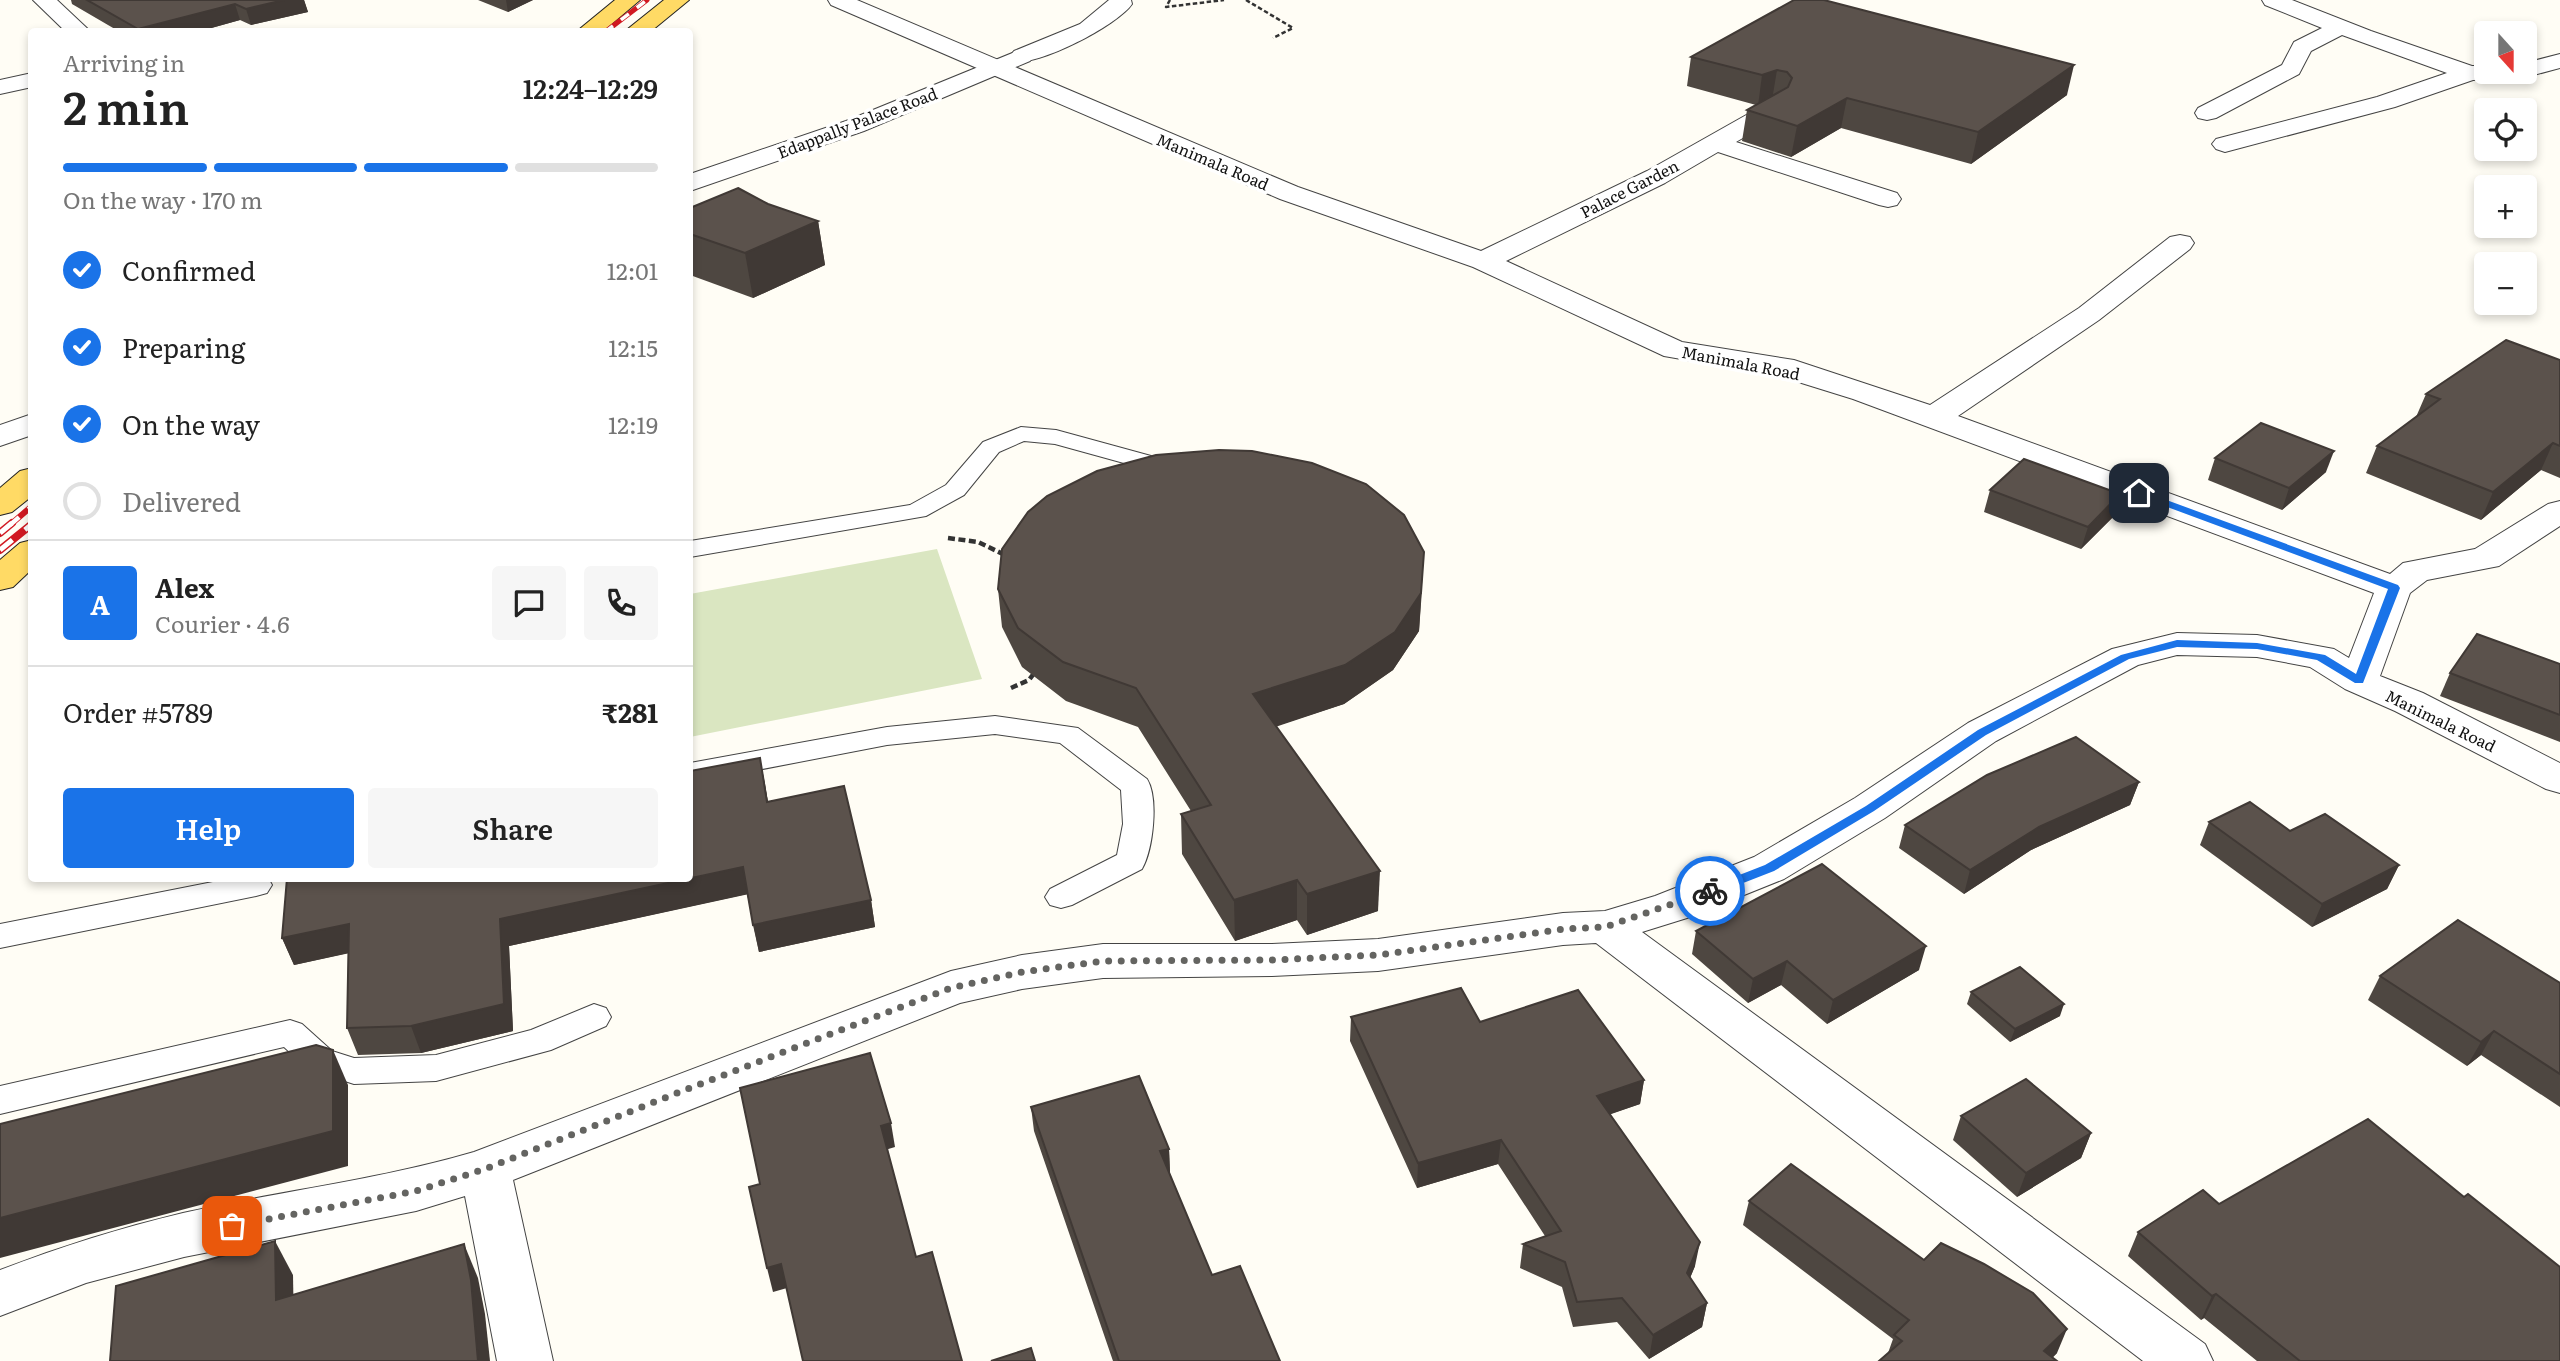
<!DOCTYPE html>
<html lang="en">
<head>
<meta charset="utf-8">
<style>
	:root { --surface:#fff; --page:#f6f6f6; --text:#222; --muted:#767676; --line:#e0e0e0; --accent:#1a73e8 }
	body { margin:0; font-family:Literata,serif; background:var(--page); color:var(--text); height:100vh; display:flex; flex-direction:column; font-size:26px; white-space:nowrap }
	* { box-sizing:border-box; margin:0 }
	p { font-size:23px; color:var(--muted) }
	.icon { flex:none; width:38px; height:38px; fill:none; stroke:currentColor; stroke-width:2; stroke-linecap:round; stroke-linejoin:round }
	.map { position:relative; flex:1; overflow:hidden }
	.side { position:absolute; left:28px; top:28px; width:665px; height:854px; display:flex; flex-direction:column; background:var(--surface); border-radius:7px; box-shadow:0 4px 10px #0003 }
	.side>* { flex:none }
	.needle { width:46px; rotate:159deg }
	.tools { position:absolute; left:2474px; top:21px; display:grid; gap:14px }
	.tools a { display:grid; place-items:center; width:63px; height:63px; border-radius:7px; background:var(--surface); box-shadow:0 4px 10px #0003; font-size:35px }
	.pin { position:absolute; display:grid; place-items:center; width:60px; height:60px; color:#fff; margin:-30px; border-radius:14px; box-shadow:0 4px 10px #0006 }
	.courier { position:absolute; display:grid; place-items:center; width:70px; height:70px; margin:-35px; border:5px solid #1a73e8; border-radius:50%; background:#fff; color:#222; box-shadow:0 2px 9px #0007 }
	.headline em { font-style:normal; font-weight:600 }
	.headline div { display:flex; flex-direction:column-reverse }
	.headline { display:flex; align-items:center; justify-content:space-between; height:119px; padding:0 35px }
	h1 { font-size:46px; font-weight:600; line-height:52px }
	.bar { display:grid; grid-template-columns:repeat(4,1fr); gap:10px 7px; align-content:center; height:84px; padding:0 35px }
	.bar i { height:9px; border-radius:5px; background:var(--line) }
	.bar .active { background:var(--accent) }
	.bar p { grid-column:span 4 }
	.line { display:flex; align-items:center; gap:18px; padding:0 35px; border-top:2px solid var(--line) }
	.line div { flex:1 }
	.round { display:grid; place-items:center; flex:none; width:74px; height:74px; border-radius:7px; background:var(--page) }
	ol { padding:0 35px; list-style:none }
	li { display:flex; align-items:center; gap:21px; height:77px }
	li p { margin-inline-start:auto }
	li .icon { padding:7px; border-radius:50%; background:var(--accent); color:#fff; stroke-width:4 }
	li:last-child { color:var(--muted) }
	li i { width:38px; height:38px; border:4px solid var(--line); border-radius:50% }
	.cta { display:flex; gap:14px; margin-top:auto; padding:14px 35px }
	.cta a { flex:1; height:80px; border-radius:7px; background:var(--accent); color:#fff; font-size:28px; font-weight:600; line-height:80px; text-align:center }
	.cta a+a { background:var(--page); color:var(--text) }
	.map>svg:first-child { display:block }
</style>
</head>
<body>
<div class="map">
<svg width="2560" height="1361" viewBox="0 0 2560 1361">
	<rect width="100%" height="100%" fill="#fffdf5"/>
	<polygon fill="#dae6c1" points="937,549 982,679 690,737 690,594"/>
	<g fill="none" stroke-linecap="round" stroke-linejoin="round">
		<defs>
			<g id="service">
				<polygon points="1021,427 1056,430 1151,456 1154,461 1151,466 1142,468 1055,444 1024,441 999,452 964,495 926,516 690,557 690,541 910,505 946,485 983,442"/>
				<path d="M995,716l83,12 69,51c12,19 6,71 -5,90l-70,36 -11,3 -11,-3 -5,-8 5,-8 67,-34 6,-31 -2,-34 -61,-47 -65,-9 -108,11 -197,38v-20l197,-36z"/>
				<polygon points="233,878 268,878 272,885 267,893 256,896 0,948 0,924"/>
				<polygon points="594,1004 606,1008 611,1017 606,1026 551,1050 436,1081 354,1084 308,1069 284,1047 0,1114 0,1086 290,1020 302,1024 332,1051 354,1058 436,1055 531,1030"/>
			</g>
			<g id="minor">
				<polygon points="33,0 57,0 91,32 66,32"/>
				<path d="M828,0h29l441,187 183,64 166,-80 117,-66 9,-2 9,2 3,5 -3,5 -46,27 161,51 4,6 -4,6 -9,2 -9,-2 -161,-53 -53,31 -159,78 176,81 112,18 136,45 149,-97 91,-71 10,-2 10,2 4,6 -4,6 -91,71 -141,96 432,158 13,-11 72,-14 73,-45 12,-3v25l-61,40 -72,14 -17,13 -30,83 43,17 137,70v30l-14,-4 -151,-78 -50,-22 -35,-22 -53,-10 -80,-2 -39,10 -142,76 -111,77 -101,61 -97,39 -45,14 563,412 8,17h-70l-547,-418 -33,2 -185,26 -106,5 -169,2 -81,11 -62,14 -447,177 40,181h-56l-32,-165 -49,15 -232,46 -98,26 -86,33v-46c60,-23 120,-42 183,-57 97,-22 196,-33 291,-61l477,-181 71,-16 81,-11h169l106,-5 185,-26 42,-2 50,-15 99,-39 101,-59 113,-75 144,-74 65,-16 80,2 77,14 15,9 25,-65 -521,-194 -74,-23 -115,-20 -191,-89 -193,-68 -449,-194z"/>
				<path d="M1109,0h22l1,4c-14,21 -95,63 -118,57l-4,-5 4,-5 66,-27z"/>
				<polygon points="2262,0 2292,0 2371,31 2472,66 2487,66 2487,72 2525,72 2525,63 2560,54 2560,68 2519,79 2473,80 2395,107 2225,152 2216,149 2212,144 2216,139 2377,97 2447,73 2342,35 2311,51 2299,74 2216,118 2207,120 2198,118 2195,113 2198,108 2282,65 2294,42 2322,28 2265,5"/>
				<polygon points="32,73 32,87 0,94 0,80"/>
			</g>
			<g id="tertiary">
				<polygon points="1022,49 1030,51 1034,56 1030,61 864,131 690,191 690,174 846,121"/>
				<polygon points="32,414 32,435 0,446 0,425"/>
			</g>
			<g id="primary">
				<polygon points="615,0 640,0 602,32 576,32"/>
				<polygon points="664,0 689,0 650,32 624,32"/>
				<polygon points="32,468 32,496 12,512 0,515 0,488 20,471"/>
				<polygon points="32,540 32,569 13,587 0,590 0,560 20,543"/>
			</g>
		</defs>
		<use href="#service" stroke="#444" stroke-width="2"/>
		<use href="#minor" stroke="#444" stroke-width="2"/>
		<use href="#tertiary" stroke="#444" stroke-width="2"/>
		<use href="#primary" stroke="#222" stroke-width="2"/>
		<g stroke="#333" stroke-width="2.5" stroke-dasharray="4.5 2.5" stroke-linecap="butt">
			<polyline points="1170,0 1166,7 1224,0"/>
			<polyline points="1246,0 1293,28 1273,38"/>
		</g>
		<g stroke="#333" stroke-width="4.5" stroke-dasharray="7 3.5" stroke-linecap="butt">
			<polyline points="948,538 978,542 1005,555"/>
			<polyline points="1011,688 1029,680 1035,672"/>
		</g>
		<use href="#service" fill="#fff" fill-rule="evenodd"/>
		<use href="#minor" fill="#fff" fill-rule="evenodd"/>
		<use href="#tertiary" fill="#fff" fill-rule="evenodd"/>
		<use href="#primary" fill="#ffda65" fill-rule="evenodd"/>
		<defs>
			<polyline id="rail-far2" points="605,32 647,0"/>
			<polyline id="rail-far1" points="10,525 32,506"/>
			<g id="rail">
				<polyline points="0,533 12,523"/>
				<polyline points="0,550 32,524"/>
			</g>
		</defs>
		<use href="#rail-far2" stroke="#d11921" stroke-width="5"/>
		<use href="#rail-far1" stroke="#d11921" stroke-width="6"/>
		<use href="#rail" stroke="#d11921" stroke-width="8"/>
		<use href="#rail-far2" stroke="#fff" stroke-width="3.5" stroke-dasharray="10" stroke-linecap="butt"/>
		<use href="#rail-far1" stroke="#fff" stroke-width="4.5" stroke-dasharray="12" stroke-linecap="butt"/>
		<use href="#rail" stroke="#fff" stroke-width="5" stroke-dasharray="16" stroke-linecap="butt"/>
	</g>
	<g fill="#4e4741">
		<polygon points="71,0 304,0 308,12 251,25 240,20 197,32 120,32 72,4"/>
		<polygon points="478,0 533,0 508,12"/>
		<polygon points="1691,57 2067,95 1971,164 1841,128 1791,157 1742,141 1747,110 1756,105 1687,86"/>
		<polygon points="768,204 818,221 825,265 753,298 690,275 690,208"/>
		<polygon points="2560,360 2560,478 2541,470 2481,520 2366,473 2377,446 2416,417 2426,394"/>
		<polygon points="2215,458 2326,472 2282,510 2208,480"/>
		<polygon points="1990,490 2114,516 2081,549 1984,512"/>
		<polygon points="998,589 1422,590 1419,631 1393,670 1344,704 1276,726 1378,911 1307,935 1297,920 1235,941 1182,854 1181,814 1191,811 1138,727 1066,701 1022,667 1002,627"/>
		<polygon points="2560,664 2560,742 2440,696 2450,673"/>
		<polygon points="760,758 768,802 871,900 875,927 759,952 747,894 509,946 513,1031 421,1053 358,1055 347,1028 348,953 294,965 282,938"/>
		<polygon points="2139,782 2130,805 2031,850 1964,894 1899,848 1905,825"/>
		<polygon points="2209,822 2290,831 2399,865 2387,889 2312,927 2200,845"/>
		<polygon points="1696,931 1919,970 1827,1024 1781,985 1748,1003 1692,954"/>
		<polygon points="2380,976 2560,983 2560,1107 2481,1055 2467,1066 2368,1000"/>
		<polygon points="1971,992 2060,1016 2010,1042 1967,1004"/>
		<polygon points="1351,1017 1480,1022 1644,1080 1640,1104 1610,1114 1695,1266 1690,1278 1707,1303 1702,1327 1649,1359 1617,1322 1573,1327 1562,1287 1520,1268 1523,1244 1545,1236 1498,1164 1417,1188 1350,1041"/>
		<polygon points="1031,1107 1169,1149 1170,1173 1169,1173 1212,1275 1280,1361 1113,1361 1034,1131"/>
		<polygon points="1961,1116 2091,1133 2081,1158 2017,1197 1953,1140"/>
		<polygon points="1749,1201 1924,1260 2057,1353 2052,1358 1888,1353 1893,1339 1743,1225"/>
		<polygon points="2219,1204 2560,1361 2257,1361 2204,1318 2201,1320 2128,1256 2138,1232"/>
	</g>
	<g fill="#403935">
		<polygon points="284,0 304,0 308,12 251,25 246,9"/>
		<polygon points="506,0 533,0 508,12"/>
		<polygon points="235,4 240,20 197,32 139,32 138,29"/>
		<polygon points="2074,65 2067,95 1971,164 1978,132"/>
		<polygon points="1777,70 1772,100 1758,106 1762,75"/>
		<polygon points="1847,98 1841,128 1791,157 1797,126"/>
		<polygon points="818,221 825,265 753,298 745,253"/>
		<polygon points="2553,443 2541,470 2481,520 2493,492"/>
		<polygon points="2334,451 2326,472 2282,510 2289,488"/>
		<polygon points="2120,494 2114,516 2081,549 2088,527"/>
		<polygon points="1424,552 1419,631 1393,670 1344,704 1254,734 1253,694"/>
		<polygon points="760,758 765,784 772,828 767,802"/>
		<polygon points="2139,782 2130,805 2031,850 1964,894 1970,870 2039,827"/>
		<polygon points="2399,865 2387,889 2312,927 2322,904"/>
		<polygon points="743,867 749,894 509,946 513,1031 421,1053 411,1026 500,919"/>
		<polygon points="1380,871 1378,911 1307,935 1307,894"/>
		<polygon points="1297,880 1297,920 1235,941 1234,900"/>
		<polygon points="871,900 875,927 759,952 753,925"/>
		<polygon points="349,924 359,951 294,965 282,938"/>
		<polygon points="1926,946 1919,970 1827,1024 1833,1000"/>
		<polygon points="1787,961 1781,985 1748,1003 1753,979"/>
		<polygon points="2064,1004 2060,1016 2010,1042 2015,1029"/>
		<polygon points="2494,1031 2481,1055 2467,1066 2481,1042"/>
		<polygon points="333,1050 348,1085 348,1166 0,1258 0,1218"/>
		<polygon points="1644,1080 1640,1104 1594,1120 1597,1096"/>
		<polygon points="891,1123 895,1147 885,1150 881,1126"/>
		<polygon points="2091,1133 2081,1158 2017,1197 2026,1173"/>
		<polygon points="1501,1140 1498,1164 1417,1188 1418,1163"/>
		<polygon points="1169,1149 1170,1173 1162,1175 1160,1151"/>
		<polygon points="275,1241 293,1275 294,1334 276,1300"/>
		<polygon points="1700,1242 1695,1266 1682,1297 1687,1273"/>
		<polygon points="464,1244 478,1278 485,1314 490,1361 478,1361"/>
		<polygon points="781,1264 787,1288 773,1292 767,1268"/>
		<polygon points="2216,1294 2204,1318 2201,1320 2212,1296"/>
		<polygon points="1707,1303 1702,1327 1649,1359 1653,1335"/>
		<polygon points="2067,1329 2057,1353 2049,1361 2044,1351"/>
	</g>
	<g fill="#5b524c" stroke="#403935" stroke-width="2">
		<polygon points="87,0 284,0 246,9 235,4 138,29"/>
		<polygon points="1794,0 1824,0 2074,65 1978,132 1847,98 1797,126 1747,110 1788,87 1792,78 1787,72 1777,70 1762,75 1691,57"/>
		<polygon points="738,188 768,204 818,221 745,253 690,234 690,208"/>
		<polygon points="2506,340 2560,360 2560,446 2553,443 2493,492 2377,446 2440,399 2426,394"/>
		<polygon points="2261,423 2334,451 2289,488 2215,458"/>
		<polygon points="1219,450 1252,451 1312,463 1366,484 1404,515 1424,552 1421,593 1395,632 1345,665 1253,694 1380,871 1307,894 1297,880 1234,900 1181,814 1211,805 1136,688 1063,662 1018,628 998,589 1002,549 1028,512 1047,496 1097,471 1156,455"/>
		<polygon points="2024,459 2120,494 2088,527 1990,490"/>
		<polygon points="2477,634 2560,664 2560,715 2450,673"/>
		<polygon points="2076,737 2139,782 2039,827 1970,870 1905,825 1987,775"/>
		<polygon points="760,758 767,802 844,786 871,900 753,925 743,867 500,919 504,1004 411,1026 347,1028 349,924 282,938 287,878 690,878 690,771"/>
		<polygon points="2250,802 2290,831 2325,814 2399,865 2322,904 2209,822"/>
		<polygon points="1822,864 1926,946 1833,1000 1787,961 1753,979 1696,931"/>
		<polygon points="2458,920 2560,983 2560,1074 2494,1031 2481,1042 2380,976"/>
		<polygon points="2020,967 2064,1004 2015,1029 1971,992"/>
		<polygon points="1461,988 1480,1022 1578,990 1644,1080 1597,1096 1700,1242 1687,1273 1707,1303 1653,1335 1622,1298 1577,1302 1565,1262 1523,1244 1561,1231 1501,1140 1418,1163 1351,1017"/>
		<polygon points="316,1045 333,1050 333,1131 0,1218 0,1124"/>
		<polygon points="870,1053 891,1123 881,1126 916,1257 932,1252 962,1361 803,1361 781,1264 767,1268 749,1187 760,1184 740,1088"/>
		<polygon points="1139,1076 1169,1149 1160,1151 1212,1275 1240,1266 1280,1361 1119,1361 1031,1107"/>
		<polygon points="2026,1079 2091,1133 2026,1173 1961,1116"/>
		<polygon points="2368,1119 2464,1197 2468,1194 2560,1267 2560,1361 2300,1361 2216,1294 2212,1296 2138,1232 2203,1190 2219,1204"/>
		<polygon points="1791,1164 1924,1260 1941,1243 1984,1264 2033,1293 2067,1329 2044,1351 2057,1361 1879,1361 1902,1341 1894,1335 1909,1320 1749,1201"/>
		<polygon points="275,1241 276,1300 464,1244 471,1280 478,1361 110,1361 116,1286"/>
		<polygon points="1031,1348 1035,1361 991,1361"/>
	</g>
	<polygon fill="#1a73e8" points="2135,491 2142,491 2398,585 2400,588 2363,683 2355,683 2317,660 2257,649 2177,647 2129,659 1986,735 1874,811 1774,871 1715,894 1706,894 1706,888 1765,865 1866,806 1978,730 2121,655 2177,640 2257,643 2325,655 2356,674 2388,589 2135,495"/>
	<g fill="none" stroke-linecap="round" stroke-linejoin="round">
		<polyline stroke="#646461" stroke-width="7" stroke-dasharray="0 12.6" points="232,1226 416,1191 485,1169 695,1086 951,988 1022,972 1103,961 1272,960 1378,955 1563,929 1605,927 1710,891"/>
	</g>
	<g text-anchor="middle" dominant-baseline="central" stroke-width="7" stroke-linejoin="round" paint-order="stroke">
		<g font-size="16" fill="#111" stroke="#fff">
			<text transform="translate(857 122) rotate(-21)">Edappally Palace Road</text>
			<text transform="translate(1213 161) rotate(23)">Manimala Road</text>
			<text transform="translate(1629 188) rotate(-27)">Palace Garden</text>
			<text transform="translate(1741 362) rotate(11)">Manimala Road</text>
			<text transform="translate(2441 720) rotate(26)">Manimala Road</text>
		</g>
	</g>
</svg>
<div class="tools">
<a><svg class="needle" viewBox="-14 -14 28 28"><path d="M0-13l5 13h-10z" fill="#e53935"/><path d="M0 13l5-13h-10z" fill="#767676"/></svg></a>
<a><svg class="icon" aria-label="locate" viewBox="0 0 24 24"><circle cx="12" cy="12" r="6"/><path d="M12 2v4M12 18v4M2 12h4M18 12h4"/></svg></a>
<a>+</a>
<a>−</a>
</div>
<div class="pin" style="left:232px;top:1226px;background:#ea580c"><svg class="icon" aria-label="bag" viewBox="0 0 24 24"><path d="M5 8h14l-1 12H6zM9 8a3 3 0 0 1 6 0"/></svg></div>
<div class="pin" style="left:2139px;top:493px;background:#1f2937"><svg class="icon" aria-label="home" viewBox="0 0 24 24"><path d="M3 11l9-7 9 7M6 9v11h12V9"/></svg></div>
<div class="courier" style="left:1710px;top:891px"><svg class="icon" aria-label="bike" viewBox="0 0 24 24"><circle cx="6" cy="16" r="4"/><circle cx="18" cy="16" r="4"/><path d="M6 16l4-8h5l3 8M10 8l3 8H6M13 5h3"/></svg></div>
<section class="side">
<div class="headline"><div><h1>2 min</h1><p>Arriving in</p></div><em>12:24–12:29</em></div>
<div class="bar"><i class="active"></i><i class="active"></i><i class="active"></i><i></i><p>On the way · 170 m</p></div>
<ol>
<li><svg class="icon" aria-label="check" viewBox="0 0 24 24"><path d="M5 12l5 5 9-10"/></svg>Confirmed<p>12:01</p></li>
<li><svg class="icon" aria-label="check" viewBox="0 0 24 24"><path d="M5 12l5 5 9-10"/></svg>Preparing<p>12:15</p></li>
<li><svg class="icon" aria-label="check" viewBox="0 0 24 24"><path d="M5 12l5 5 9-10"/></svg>On the way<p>12:19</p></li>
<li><i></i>Delivered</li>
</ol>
<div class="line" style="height:126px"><b class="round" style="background:var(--accent);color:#fff">A</b><div><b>Alex</b><p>Courier · 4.6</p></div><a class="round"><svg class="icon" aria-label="chat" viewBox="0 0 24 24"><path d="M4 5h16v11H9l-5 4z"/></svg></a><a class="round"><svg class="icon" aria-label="phone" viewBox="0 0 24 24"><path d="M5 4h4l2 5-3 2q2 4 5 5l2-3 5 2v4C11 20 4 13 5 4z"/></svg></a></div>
<div class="line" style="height:91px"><div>Order #5789</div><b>₹281</b></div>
<div class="cta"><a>Help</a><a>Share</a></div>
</section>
</div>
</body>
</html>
